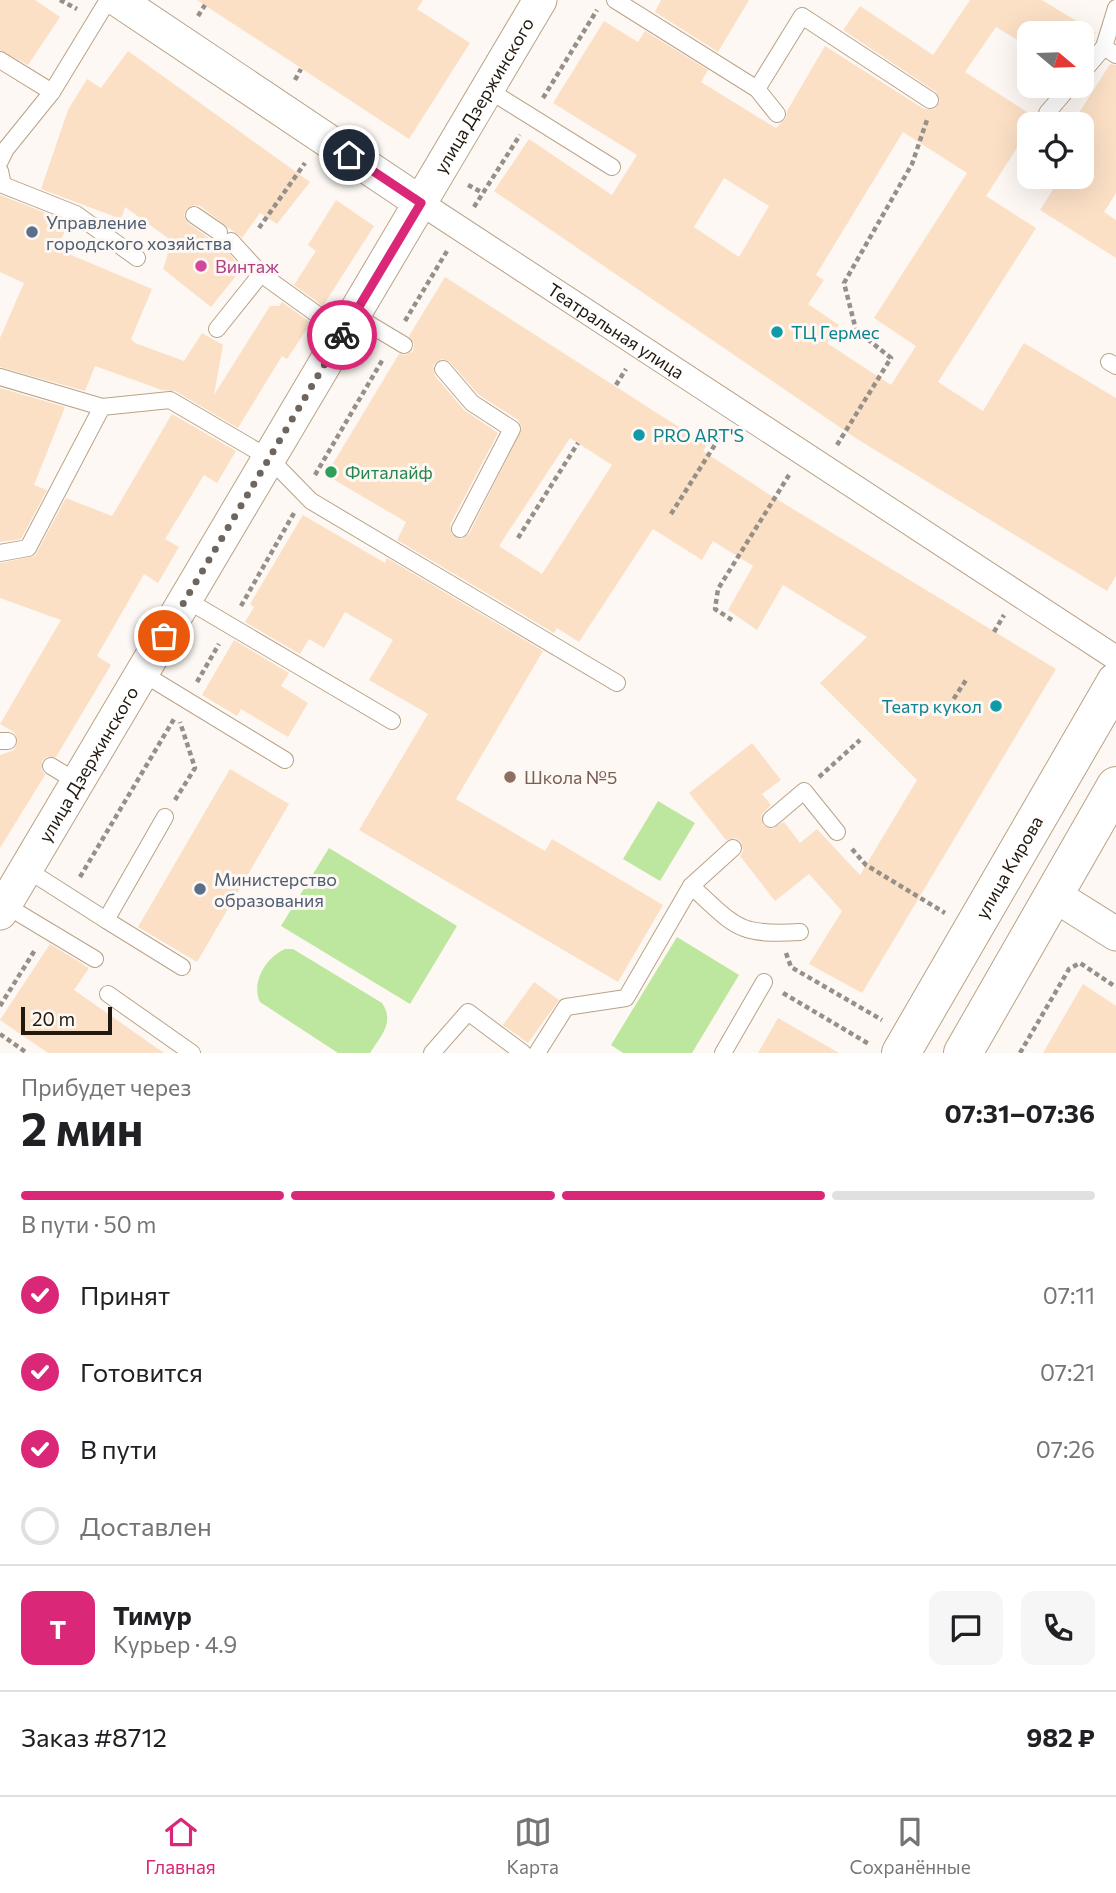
<!DOCTYPE html>
<html lang="ru">
<head>
<meta charset="utf-8">
<style>
	:root { --surface:#fff; --page:#f6f6f6; --text:#202124; --muted:#757577; --line:#e0e0e0; --accent:#db2777 }
	body { margin:0; font-family:Commissioner,sans-serif; background:var(--page); color:var(--text); height:100vh; display:flex; flex-direction:column; font-size:26px; white-space:nowrap }
	* { box-sizing:border-box; margin:0 }
	p { font-size:23px; color:var(--muted) }
	.icon { flex:none; width:38px; height:38px; fill:none; stroke:currentColor; stroke-width:2; stroke-linecap:round; stroke-linejoin:round }
	.map { position:relative; height:1053px; overflow:hidden }
	.details { display:flex; flex-direction:column; background:var(--surface); flex:1 }
	.details>* { flex:none }
	.needle { width:46px; rotate:109deg }
	.fabs { position:absolute; left:1017px; top:21px; display:grid; gap:14px }
	.fabs a { display:grid; place-items:center; width:77px; height:77px; border-radius:14px; background:var(--surface); box-shadow:0 7px 28px #0002; font-size:35px }
	.scale { position:absolute; left:21px; bottom:18px; width:91px; box-sizing:border-box; padding-left:7px; border:4px solid #21180e; border-top:0; font-size:19px; line-height:24px; white-space:nowrap; color:#21180e; -webkit-text-stroke:5px #fdf8f3; paint-order:stroke }
	.pin { position:absolute; display:grid; place-items:center; width:60px; height:60px; color:#fff; margin:-30px; border:4px solid #fff; border-radius:50%; box-shadow:0 2px 7px #0007 }
	.courier { position:absolute; display:grid; place-items:center; width:70px; height:70px; margin:-35px; border:5px solid #db2777; border-radius:50%; background:#fff; color:#222; box-shadow:0 2px 9px #0007 }
	.overview em { font-style:normal; font-weight:700 }
	.overview div { display:flex; flex-direction:column-reverse }
	.overview { display:flex; align-items:center; justify-content:space-between; height:119px; padding:0 21px }
	h1 { font-size:46px; font-weight:700; line-height:52px }
	.bar { display:grid; grid-template-columns:repeat(4,1fr); gap:10px 7px; align-content:center; height:84px; padding:0 21px }
	.bar i { height:9px; border-radius:5px; background:var(--line) }
	.bar .current { background:var(--accent) }
	.bar p { grid-column:span 4 }
	.line { display:flex; align-items:center; gap:18px; padding:0 21px; border-top:2px solid var(--line) }
	.line div { flex:1 }
	.round { display:grid; place-items:center; flex:none; width:74px; height:74px; border-radius:14px; background:var(--page) }
	ol { padding:0 21px; list-style:none }
	li { display:flex; align-items:center; gap:21px; height:77px }
	li p { margin-inline-start:auto }
	li .icon { padding:7px; border-radius:50%; background:var(--accent); color:#fff; stroke-width:4 }
	li:last-child { color:var(--muted) }
	li i { width:38px; height:38px; border:4px solid var(--line); border-radius:50% }
	.tabs { display:flex; justify-content:space-around; align-items:center; height:98px; border-top:2px solid var(--line); background:var(--surface); font-size:19px; color:var(--muted) }
	.tabs a { display:grid; justify-items:center; gap:4px }
	.tabs .current { color:var(--accent) }
	.map>svg:first-child { display:block }
</style>
</head>
<body>
<div class="map">
<svg width="1116" height="1053" viewBox="0 0 1116 1053">
	<rect width="100%" height="100%" fill="#fdf8f3"/>
	<g fill="#bde79e">
		<polygon points="658,801 695,823 660,881 623,859"/>
		<polygon points="329,848 457,926 410,1004 281,926"/>
		<polygon points="677,937 739,975 692,1053 623,1053 611,1045"/>
		<path d="M285,949h8l89,54c13,19 -1,33 -12,50h-32l-78,-51c-9,-19 5,-44 25,-53z"/>
	</g>
	<g fill="#fbe0c6" fill-rule="evenodd">
		<polygon points="0,0 35,0 60,17 28,65 0,50"/>
		<polygon points="197,0 423,0 417,9 470,43 409,139"/>
		<polygon points="661,0 749,0 718,52 655,12"/>
		<path d="M970,0h72l54,33h-67v14l-33,-20 -31,45 71,46 -7,6v5l-43,67 50,32 -98,154 45,29 41,-68 92,55v178l-9,15 -250,-152 -363,-248 35,-52 83,56 25,-40 -84,-52 51,-82 34,21 7,-11 63,39 -7,12 75,46 10,-10 1,-7 38,-65 99,63h11l5,-8 -4,-9 -93,-62 17,-24 73,49zM903,132l64,41 -93,145 42,28 -25,39 -64,-42 12,-18 -31,-21 16,-24 -8,-5zM724,178l45,28 -30,51 -45,-30z"/>
		<polygon points="128,51 310,182 277,224 260,213 242,238 200,206 194,205 186,209 184,215 188,223 213,241 221,242 238,265 236,276 211,307 163,269 172,241 125,207 121,219 41,189 68,110 87,79 101,88"/>
		<polygon points="1110,64 1116,65 1116,193 1104,212 1116,220 1116,258 1040,210 1061,177 1082,177 1082,124 1072,124"/>
		<polygon points="0,195 69,222 57,249 152,289 131,339 135,343 184,361 202,333 223,345 214,395 270,306 279,306 282,302 311,323 287,359 282,356 238,428 175,391 162,390 95,366 85,391 0,367 0,338 24,283 0,272"/>
		<polygon points="336,200 374,226 323,306 294,285 316,251 308,245"/>
		<path d="M445,277l262,168 -4,6 67,44 286,174 -194,324 -53,-29 33,-53 -33,-37 -34,27 -35,-45 3,-5 -2,-9 -5,-4 -10,2 -37,-47 63,-50 29,37 -19,14 9,11 -10,10 2,10 9,4 12,-7 16,21 17,-14 43,46 57,-95 -97,-97 47,-46 -84,-52 -26,45 -29,-20 25,-44 -40,-25 -11,19 -49,-31 -74,113 -22,-14 -3,5 -157,-93 9,-18 -80,-47 73,-121 6,1 8,-4 1,-7 -5,-8zM442,359l8,3 29,33 39,25 4,8 -53,106 -8,5 -9,-4 -2,-10 48,-92 -34,-23 -29,-34 -2,-11zM570,438l42,27 -70,109 -43,-28z"/>
		<polygon points="0,388 65,407 34,485 47,490 21,539 0,542"/>
		<polygon points="172,414 236,451 217,483 204,475 165,539 179,547 158,583 144,574 97,656 111,665 56,757 47,757 42,761 42,770 45,775 0,848 0,755 14,750 18,742 14,732 0,724 61,620 0,598 0,563 35,556 66,498 112,516"/>
		<polygon points="303,515 385,563 387,558 543,651 456,799 545,851 552,839 663,905 618,982 359,830 428,714 369,680 393,640 345,612 324,648 309,639 300,654 245,622 254,607 250,604"/>
		<polygon points="234,640 289,673 281,686 308,703 288,737 241,709 237,716 202,695"/>
		<polygon points="230,769 289,804 197,962 138,927"/>
		<polygon points="50,944 89,968 74,990 164,1053 48,1053 0,1020"/>
		<polygon points="534,982 559,1000 528,1043 503,1025"/>
		<polygon points="1083,984 1116,1006 1116,1053 1043,1053"/>
		<polygon points="778,1018 839,1053 758,1053"/>
	</g>
	<g fill="none" stroke-linecap="round" stroke-linejoin="round">
		<defs>
			<g id="service">
				<polyline points="615,0 757,89 777,114"/>
				<polyline points="1116,8 1104,47 1116,55"/>
				<polyline points="0,60 52,92 108,0"/>
				<polyline points="1082,73 1104,47"/>
				<polyline points="487,89 612,167"/>
				<polyline points="757,89 802,16 930,100"/>
				<polyline points="1047,113 1070,86"/>
				<polyline points="0,161 6,149 52,92"/>
				<polyline points="0,171 3,185 76,214 137,258"/>
				<polyline points="194,215 219,232"/>
				<polyline points="231,241 261,274 343,333"/>
				<polyline points="354,315 404,345"/>
				<polyline points="217,329 261,274"/>
				<polyline points="1109,362 1116,366"/>
				<polyline points="443,369 472,403 512,429 460,529"/>
				<polyline points="0,377 102,407"/>
				<polyline points="0,553 28,548 102,407 170,400 269,458 311,501 617,683"/>
				<polyline points="185,599 392,721"/>
				<polyline points="142,673 285,760"/>
				<polyline points="0,741 8,741"/>
				<polyline points="51,766 77,782"/>
				<polyline points="771,819 804,791 837,832"/>
				<polyline points="26,869 106,920 165,817"/>
				<path d="M691,886c45,40 45,50 109,46"/>
				<polyline points="5,905 95,959"/>
				<polyline points="106,920 182,967"/>
				<polyline points="108,994 192,1053"/>
				<polyline points="432,1053 468,1012 523,1053"/>
				<polyline points="537,1053 566,1007 626,998 691,886 733,848"/>
				<polyline points="723,1053 764,982"/>
			</g>
			<g id="pedestrian">
				<path id="s1" d="M421,203l695,455"/>
			</g>
			<g id="minor">
				<polyline points="118,0 421,203"/>
				<polyline points="1054,895 1116,934"/>
				<path id="s2" d="M0,913l540,-913"/>
			</g>
			<g id="primary">
				<path id="s3" d="M901,1053l215,-371"/>
				<polyline points="963,1053 1116,786"/>
			</g>
		</defs>
		<use href="#service" stroke="#b9a388" stroke-width="18"/>
		<use href="#pedestrian" stroke="#b9a388" stroke-width="26"/>
		<use href="#minor" stroke="#b9a388" stroke-width="35"/>
		<use href="#primary" stroke="#b9a388" stroke-width="40"/>
		<g stroke="#979088" stroke-width="4.5" stroke-dasharray="5 3.5" stroke-linecap="butt">
			<polyline points="60,0 77,9"/>
			<polyline points="198,16 205,5"/>
			<polyline points="295,80 301,69"/>
			<polyline points="543,98 597,10"/>
			<polyline points="468,185 483,193"/>
			<polyline points="474,207 520,135"/>
			<polyline points="259,228 305,163"/>
			<polyline points="405,321 447,251"/>
			<polyline points="616,385 626,369"/>
			<polyline points="837,445 891,358 856,330 844,283 912,164 927,120"/>
			<polyline points="315,475 383,359"/>
			<polyline points="671,514 723,432"/>
			<polyline points="518,538 578,443"/>
			<polyline points="241,606 294,513"/>
			<polyline points="732,620 715,609 718,589 789,475"/>
			<polyline points="994,632 1004,615"/>
			<polyline points="197,682 219,644"/>
			<polyline points="949,706 966,680"/>
			<polyline points="819,777 860,740"/>
			<polyline points="175,800 195,768 180,722"/>
			<polyline points="852,849 866,865 945,913"/>
			<polyline points="80,877 174,719"/>
			<polyline points="786,953 791,967 882,1020"/>
			<polyline points="783,993 869,1044"/>
			<polyline points="0,1006 35,950"/>
			<polyline points="0,1034 27,1053"/>
			<polyline points="1020,1053 1069,969 1080,963 1116,987"/>
		</g>
		<use href="#service" stroke="#fff" stroke-width="16"/>
		<use href="#pedestrian" stroke="#fff" stroke-width="24"/>
		<use href="#minor" stroke="#fff" stroke-width="33"/>
		<use href="#primary" stroke="#fff" stroke-width="38"/>
	</g>
	<g fill="none" stroke-linecap="round" stroke-linejoin="round">
		<polyline stroke="#6e665e" stroke-width="7" stroke-dasharray="0 12.6" points="164,636 342,335"/>
		<polyline stroke="#db2777" stroke-width="9" points="342,335 421,203 349,155"/>
	</g>
	<g fill="#5c6f8a" stroke="#fdf8f3" stroke-width="2.5">
		<circle cx="32" cy="232" r="7"/>
		<circle cx="200" cy="889" r="7"/>
	</g>
	<circle fill="#d1479c" stroke="#fdf8f3" stroke-width="2.5" cx="201" cy="266" r="7"/>
	<g fill="#0f9aa8" stroke="#fdf8f3" stroke-width="2.5">
		<circle cx="777" cy="332" r="7"/>
		<circle cx="639" cy="435" r="7"/>
		<circle cx="996" cy="706" r="7"/>
	</g>
	<circle fill="#2e9e5b" stroke="#fdf8f3" stroke-width="2.5" cx="331" cy="472" r="7"/>
	<circle fill="#8d6e63" stroke="#fdf8f3" stroke-width="2.5" cx="510" cy="777" r="7"/>
	<g text-anchor="middle" dominant-baseline="central" stroke-width="6" stroke-linejoin="round" paint-order="stroke">
		<g font-size="18" fill="#21180e" stroke="#fdf8f3">
			<text stroke="none"><textPath href="#s2" startOffset="950">улица Дзержинского</textPath></text>
			<text stroke="none"><textPath href="#s1" startOffset="233">Театральная улица</textPath></text>
			<text stroke="none"><textPath href="#s2" startOffset="173">улица Дзержинского</textPath></text>
			<text stroke="none"><textPath href="#s3" startOffset="215">улица Кирова</textPath></text>
		</g>
		<g font-size="18" fill="#4e5e75" stroke="#fdf8f3" text-anchor="start">
			<text x="46" y="222">Управление<tspan x="46" dy="21">городского хозяйства</tspan></text>
			<text x="214" y="879">Министерство<tspan x="214" dy="21">образования</tspan></text>
		</g>
		<g font-size="18" fill="#b23c85" stroke="#fdf8f3" text-anchor="start">
			<text x="215" y="266">Винтаж</text>
		</g>
		<g font-size="18" fill="#0d838f" stroke="#fdf8f3" text-anchor="start">
			<text x="791" y="332">ТЦ Гермес</text>
			<text x="653" y="435">PRO ART'S</text>
			<text x="982" y="706" text-anchor="end">Театр кукол</text>
		</g>
		<g font-size="18" fill="#27864d" stroke="#fdf8f3" text-anchor="start">
			<text x="345" y="472">Фиталайф</text>
		</g>
		<g font-size="18" fill="#785e54" stroke="#fdf8f3" text-anchor="start">
			<text x="524" y="777">Школа №5</text>
		</g>
	</g>
</svg>
<div class="fabs">
<a><svg class="needle" viewBox="-14 -14 28 28"><path d="M0-13l5 13h-10z" fill="#e53935"/><path d="M0 13l5-13h-10z" fill="#757577"/></svg></a>
<a><svg class="icon" aria-label="locate" viewBox="0 0 24 24"><circle cx="12" cy="12" r="6"/><path d="M12 2v4M12 18v4M2 12h4M18 12h4"/></svg></a>
</div>
<div class="scale">20 m</div>
<div class="pin" style="left:164px;top:636px;background:#ea580c"><svg class="icon" aria-label="bag" viewBox="0 0 24 24"><path d="M5 8h14l-1 12H6zM9 8a3 3 0 0 1 6 0"/></svg></div>
<div class="pin" style="left:349px;top:155px;background:#1f2937"><svg class="icon" aria-label="home" viewBox="0 0 24 24"><path d="M3 11l9-7 9 7M6 9v11h12V9"/></svg></div>
<div class="courier" style="left:342px;top:335px"><svg class="icon" aria-label="bike" viewBox="0 0 24 24"><circle cx="6" cy="16" r="4"/><circle cx="18" cy="16" r="4"/><path d="M6 16l4-8h5l3 8M10 8l3 8H6M13 5h3"/></svg></div>
</div>
<section class="details">
<div class="overview"><div><h1>2 мин</h1><p>Прибудет через</p></div><em>07:31–07:36</em></div>
<div class="bar"><i class="current"></i><i class="current"></i><i class="current"></i><i></i><p>В пути · 50 m</p></div>
<ol>
<li><svg class="icon" aria-label="check" viewBox="0 0 24 24"><path d="M5 12l5 5 9-10"/></svg>Принят<p>07:11</p></li>
<li><svg class="icon" aria-label="check" viewBox="0 0 24 24"><path d="M5 12l5 5 9-10"/></svg>Готовится<p>07:21</p></li>
<li><svg class="icon" aria-label="check" viewBox="0 0 24 24"><path d="M5 12l5 5 9-10"/></svg>В пути<p>07:26</p></li>
<li><i></i>Доставлен</li>
</ol>
<div class="line" style="height:126px"><b class="round" style="background:var(--accent);color:#fff">Т</b><div><b>Тимур</b><p>Курьер · 4.9</p></div><a class="round"><svg class="icon" aria-label="chat" viewBox="0 0 24 24"><path d="M4 5h16v11H9l-5 4z"/></svg></a><a class="round"><svg class="icon" aria-label="phone" viewBox="0 0 24 24"><path d="M5 4h4l2 5-3 2q2 4 5 5l2-3 5 2v4C11 20 4 13 5 4z"/></svg></a></div>
<div class="line" style="height:91px"><div>Заказ #8712</div><b>982 ₽</b></div>
</section>
<nav class="tabs">
<a class="current"><svg class="icon" aria-label="home" viewBox="0 0 24 24"><path d="M3 11l9-7 9 7M6 9v11h12V9"/></svg>Главная</a>
<a><svg class="icon" aria-label="map" viewBox="0 0 24 24"><path d="M3 6l6-2 6 2 6-2v14l-6 2-6-2-6 2zM9 4v14M15 6v14"/></svg>Карта</a>
<a><svg class="icon" aria-label="saved" viewBox="0 0 24 24"><path d="M7 4h10v16l-5-4-5 4z"/></svg>Сохранённые</a>
</nav>
</body>
</html>
